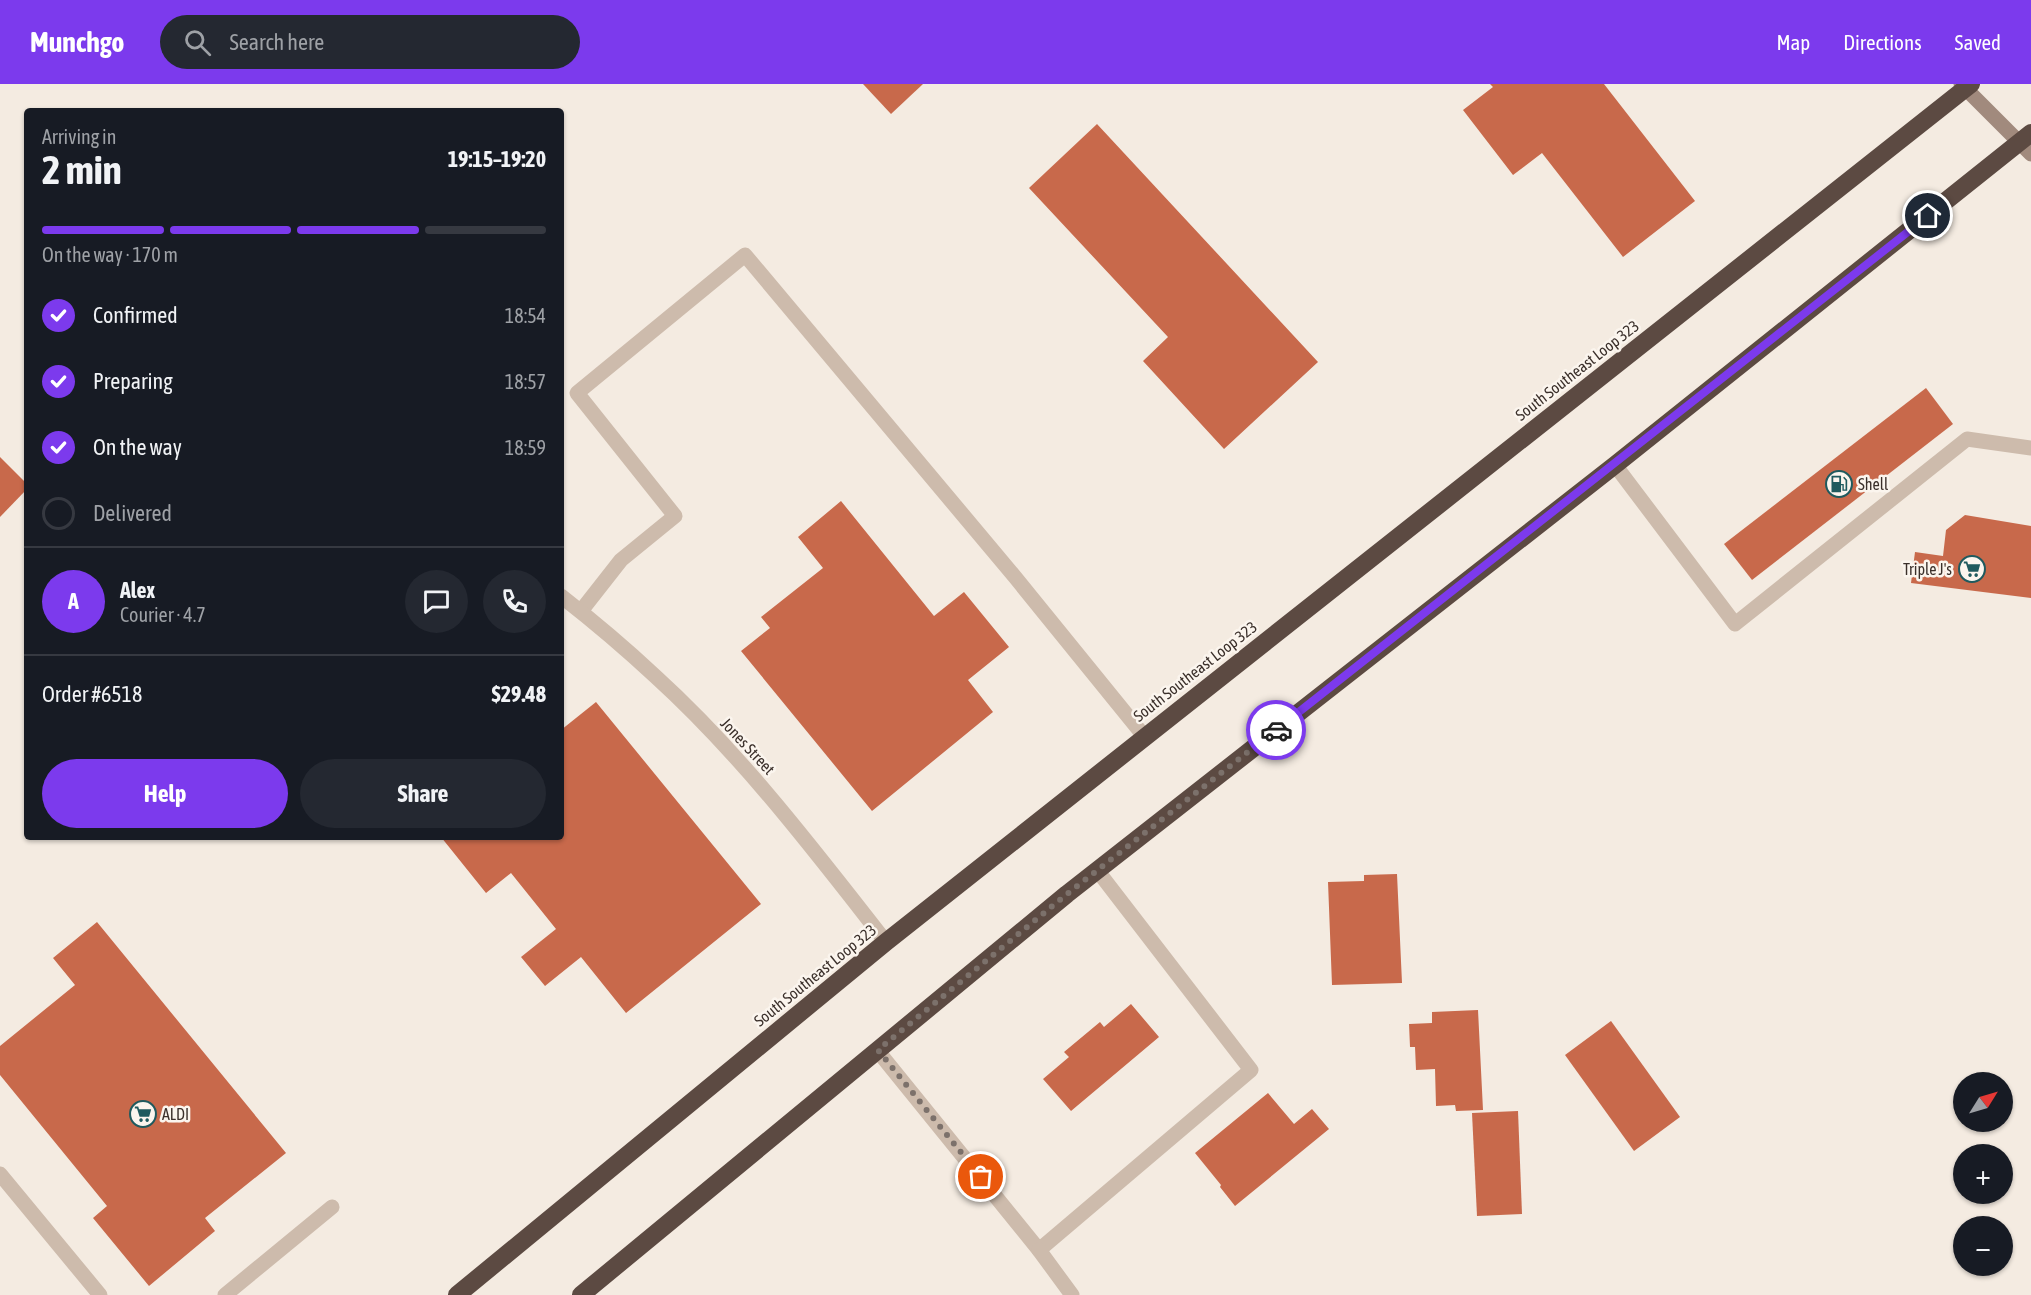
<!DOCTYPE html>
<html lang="en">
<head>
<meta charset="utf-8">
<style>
	:root { --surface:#171b24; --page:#242831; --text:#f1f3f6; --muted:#9ea1a6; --line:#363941; --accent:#7c3aed }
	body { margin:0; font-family:"Asap Condensed",sans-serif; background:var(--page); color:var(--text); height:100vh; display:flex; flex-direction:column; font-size:22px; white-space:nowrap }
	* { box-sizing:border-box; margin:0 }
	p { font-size:20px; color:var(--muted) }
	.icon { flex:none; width:33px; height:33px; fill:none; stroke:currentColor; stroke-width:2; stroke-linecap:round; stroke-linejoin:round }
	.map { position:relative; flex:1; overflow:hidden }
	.details { position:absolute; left:24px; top:24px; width:540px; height:732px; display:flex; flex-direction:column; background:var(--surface); border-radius:6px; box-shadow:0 2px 4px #0004 }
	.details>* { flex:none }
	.needle { width:39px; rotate:53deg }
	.controls { position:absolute; left:1953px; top:988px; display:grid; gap:12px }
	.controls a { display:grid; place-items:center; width:60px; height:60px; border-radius:50%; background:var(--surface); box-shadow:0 2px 4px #0004; font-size:30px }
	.pin { position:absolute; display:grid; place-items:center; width:51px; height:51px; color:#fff; margin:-26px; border:3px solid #fff; border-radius:50%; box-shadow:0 2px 6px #0007 }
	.courier { position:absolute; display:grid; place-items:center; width:60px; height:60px; margin:-30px; border:4px solid #7c3aed; border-radius:50%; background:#fff; color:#222; box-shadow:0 2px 8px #0007 }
	.headline em { font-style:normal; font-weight:700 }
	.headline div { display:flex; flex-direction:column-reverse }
	.headline { display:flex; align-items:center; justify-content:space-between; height:102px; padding:0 18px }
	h1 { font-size:39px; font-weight:700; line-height:45px }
	.bar { display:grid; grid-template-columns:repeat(4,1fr); gap:9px 6px; align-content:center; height:72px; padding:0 18px }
	.bar i { height:8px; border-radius:4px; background:var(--line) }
	.bar .current { background:var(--accent) }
	.bar p { grid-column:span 4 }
	.line { display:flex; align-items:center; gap:15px; padding:0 18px; border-top:2px solid var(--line) }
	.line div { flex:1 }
	.round { display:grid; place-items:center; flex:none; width:63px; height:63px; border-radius:32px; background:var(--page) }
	ol { padding:0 18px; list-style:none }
	li { display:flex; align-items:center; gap:18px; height:66px }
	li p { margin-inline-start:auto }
	li .icon { padding:6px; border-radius:50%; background:var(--accent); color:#fff; stroke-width:4 }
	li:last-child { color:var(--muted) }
	li i { width:33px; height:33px; border:3px solid var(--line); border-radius:50% }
	.cta { display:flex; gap:12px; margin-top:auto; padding:12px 18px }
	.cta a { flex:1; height:69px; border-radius:36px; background:var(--accent); color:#fff; font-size:24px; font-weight:700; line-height:69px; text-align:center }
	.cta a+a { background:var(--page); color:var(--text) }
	header { display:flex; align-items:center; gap:36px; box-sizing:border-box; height:84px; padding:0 30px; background:var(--accent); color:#fff }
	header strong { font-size:28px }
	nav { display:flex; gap:33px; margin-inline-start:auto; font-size:21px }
	.search { width:420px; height:54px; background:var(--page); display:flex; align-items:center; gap:15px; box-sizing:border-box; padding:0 21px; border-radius:33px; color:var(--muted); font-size:22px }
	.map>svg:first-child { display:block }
</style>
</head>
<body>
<header>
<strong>Munchgo</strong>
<div class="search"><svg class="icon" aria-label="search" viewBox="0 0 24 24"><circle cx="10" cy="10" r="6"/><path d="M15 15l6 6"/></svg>Search here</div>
<nav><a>Map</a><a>Directions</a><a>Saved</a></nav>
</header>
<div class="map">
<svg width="2031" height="1211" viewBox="0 0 2031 1211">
	<rect width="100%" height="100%" fill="#f4ebe1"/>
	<g fill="#c8694b">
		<polygon points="863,0 923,0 891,30"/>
		<polygon points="1490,0 1604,0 1695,117 1623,173 1542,69 1513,91 1463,26 1493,3"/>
		<polygon points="1097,40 1318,278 1224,365 1143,277 1168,253 1029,104"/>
		<polygon points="1926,304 1953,340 1752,496 1724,460"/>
		<polygon points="0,373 27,400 27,405 0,433"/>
		<polygon points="841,417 934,532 964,508 1009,563 968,596 993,628 872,727 741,567 770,544 761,533 823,484 798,453"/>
		<polygon points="1965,431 2031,442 2031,514 1911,499 1915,468 1943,472 1946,446"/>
		<polygon points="596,618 761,820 626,929 581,873 545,902 521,873 556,845 511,789 486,809 441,753 561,753 561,646"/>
		<polygon points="1397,790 1402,899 1332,901 1328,798 1364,797 1364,791"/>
		<polygon points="97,838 286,1069 205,1134 215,1147 149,1202 93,1134 107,1122 0,991 0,962 75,901 53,874"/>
		<polygon points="1131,920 1159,953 1071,1027 1043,995 1069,973 1064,968 1100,938 1104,943"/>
		<polygon points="1478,926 1483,1026 1456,1027 1455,1021 1436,1022 1435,985 1416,986 1415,963 1410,963 1409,940 1432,939 1432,928"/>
		<polygon points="1611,937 1680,1033 1634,1067 1565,971"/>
		<polygon points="1268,1009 1294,1040 1312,1025 1329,1045 1235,1122 1220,1103 1221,1101 1195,1069"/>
		<polygon points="1518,1027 1522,1130 1477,1132 1472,1029"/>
	</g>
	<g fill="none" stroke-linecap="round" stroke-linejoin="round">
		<g stroke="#cdbbac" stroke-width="15">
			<polyline points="1615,381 1735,540 1967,355 2031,364"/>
			<polyline points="581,527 621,476 675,432 577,309 745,171 1015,493 1144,652"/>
			<polyline points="877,966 1039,1166 1251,986 1097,786"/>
			<polyline points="0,1090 100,1211"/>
			<polyline points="1039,1166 1072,1211"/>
			<polyline points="225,1211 332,1123"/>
		</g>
		<path stroke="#cdbbac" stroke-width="15" d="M561,512c32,25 64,52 94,80 87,79 159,174 231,266"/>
		<polyline stroke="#a18a7d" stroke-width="15" points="1961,0 2031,70"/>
		<g stroke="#5c4a42" stroke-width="18">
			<polyline points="457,1211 886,858 1971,0"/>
			<polyline points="581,1211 1067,810 1615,381 2031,49"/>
		</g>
	</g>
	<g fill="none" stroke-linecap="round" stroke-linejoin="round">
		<polyline stroke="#7c716b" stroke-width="6" stroke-dasharray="0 10.8" points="981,1093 878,966 1067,810 1276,646"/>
		<polyline stroke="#7c3aed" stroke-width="8" points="1276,646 1928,132"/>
	</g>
	<defs>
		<symbol id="fuel-ring" viewBox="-11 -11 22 22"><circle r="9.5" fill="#fbf5ee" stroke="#1f5a5e" stroke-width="1.5"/><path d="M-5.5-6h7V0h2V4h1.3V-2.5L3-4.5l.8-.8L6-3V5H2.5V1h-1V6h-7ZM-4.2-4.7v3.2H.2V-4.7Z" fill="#1f5a5e"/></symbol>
		<symbol id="supermarket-ring" viewBox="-11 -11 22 22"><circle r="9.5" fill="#fbf5ee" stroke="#1f5a5e" stroke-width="1.5"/><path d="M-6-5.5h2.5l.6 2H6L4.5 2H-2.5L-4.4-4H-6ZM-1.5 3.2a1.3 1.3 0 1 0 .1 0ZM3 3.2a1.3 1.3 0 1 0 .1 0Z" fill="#1f5a5e"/></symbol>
	</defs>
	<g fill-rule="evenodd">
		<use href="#fuel-ring" x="1824" y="385" width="30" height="30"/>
		<use href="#supermarket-ring" x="1957" y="470" width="30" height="30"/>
		<use href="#supermarket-ring" x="128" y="1015" width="30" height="30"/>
	</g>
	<g text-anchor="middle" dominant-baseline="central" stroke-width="5" stroke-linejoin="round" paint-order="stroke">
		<g font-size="16" fill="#3b302b" stroke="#fbf5ee">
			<text transform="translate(1577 286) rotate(-38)">South Southeast Loop 323</text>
			<text transform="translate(1195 587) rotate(-38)">South Southeast Loop 323</text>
			<text transform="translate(748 662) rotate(47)">Jones Street</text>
			<text transform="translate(815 891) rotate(-39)">South Southeast Loop 323</text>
		</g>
		<g font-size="16" fill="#3b302b" stroke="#fbf5ee" text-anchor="start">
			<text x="1858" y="400">Shell</text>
			<text x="1952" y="485" text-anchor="end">Triple J's</text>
			<text x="162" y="1030">ALDI</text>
		</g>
	</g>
</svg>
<div class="controls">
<a><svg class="needle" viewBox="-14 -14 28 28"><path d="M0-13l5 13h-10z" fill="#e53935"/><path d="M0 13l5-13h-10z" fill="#9ea1a6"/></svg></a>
<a>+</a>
<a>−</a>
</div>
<div class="pin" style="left:981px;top:1093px;background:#ea580c"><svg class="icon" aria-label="bag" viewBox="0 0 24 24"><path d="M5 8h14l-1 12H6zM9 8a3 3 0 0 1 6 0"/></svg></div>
<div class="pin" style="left:1928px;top:132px;background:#1f2937"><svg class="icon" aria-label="home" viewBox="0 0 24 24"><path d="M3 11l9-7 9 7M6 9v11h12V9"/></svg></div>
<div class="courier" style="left:1276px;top:646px"><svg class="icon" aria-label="car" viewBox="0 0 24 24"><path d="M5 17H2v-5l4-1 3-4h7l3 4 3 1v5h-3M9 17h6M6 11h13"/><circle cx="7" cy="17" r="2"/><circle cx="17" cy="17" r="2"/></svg></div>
<section class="details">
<div class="headline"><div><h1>2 min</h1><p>Arriving in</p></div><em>19:15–19:20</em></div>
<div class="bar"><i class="current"></i><i class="current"></i><i class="current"></i><i></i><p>On the way · 170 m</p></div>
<ol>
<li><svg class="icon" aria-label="check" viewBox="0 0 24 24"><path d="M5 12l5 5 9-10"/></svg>Confirmed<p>18:54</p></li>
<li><svg class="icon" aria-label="check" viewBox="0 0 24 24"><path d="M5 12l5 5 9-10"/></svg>Preparing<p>18:57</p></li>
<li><svg class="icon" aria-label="check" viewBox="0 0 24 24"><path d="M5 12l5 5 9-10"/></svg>On the way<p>18:59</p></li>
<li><i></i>Delivered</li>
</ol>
<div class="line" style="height:108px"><b class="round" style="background:var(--accent);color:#fff">A</b><div><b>Alex</b><p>Courier · 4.7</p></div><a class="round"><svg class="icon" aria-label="chat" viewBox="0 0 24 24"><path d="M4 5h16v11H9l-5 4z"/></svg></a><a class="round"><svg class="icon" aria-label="phone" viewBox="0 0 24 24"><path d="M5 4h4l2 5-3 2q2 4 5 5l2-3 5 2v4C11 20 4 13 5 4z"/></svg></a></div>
<div class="line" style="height:78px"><div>Order #6518</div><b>$29.48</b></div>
<div class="cta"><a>Help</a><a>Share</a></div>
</section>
</div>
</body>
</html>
